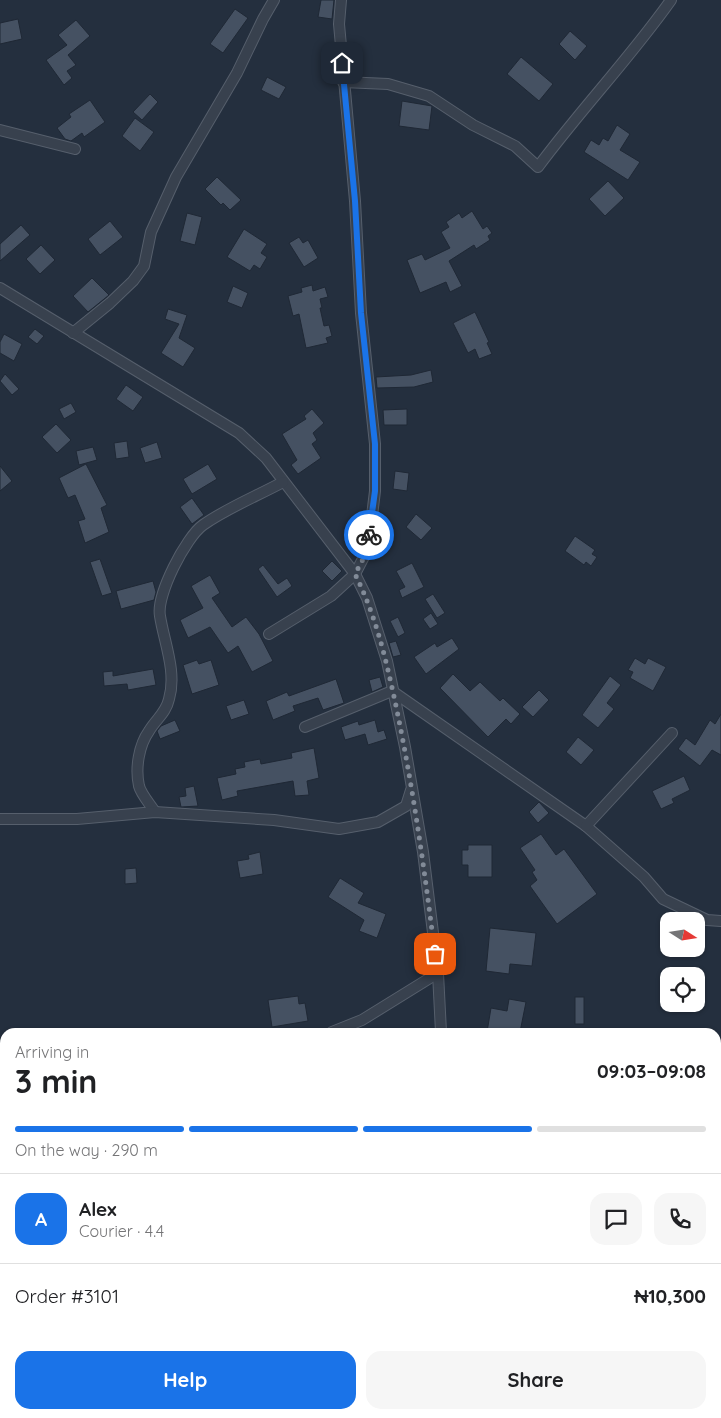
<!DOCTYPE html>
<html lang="en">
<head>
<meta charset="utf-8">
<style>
	:root { --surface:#fff; --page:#f6f6f6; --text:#202124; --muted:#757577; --line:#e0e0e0; --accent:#1a73e8 }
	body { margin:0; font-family:Quicksand,sans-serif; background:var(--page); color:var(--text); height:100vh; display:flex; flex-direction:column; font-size:19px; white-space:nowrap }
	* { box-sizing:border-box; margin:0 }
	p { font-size:16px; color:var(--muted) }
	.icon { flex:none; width:28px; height:28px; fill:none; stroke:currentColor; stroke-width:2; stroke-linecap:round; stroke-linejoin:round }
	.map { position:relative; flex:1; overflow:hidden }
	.side { position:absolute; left:0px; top:1028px; width:721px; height:391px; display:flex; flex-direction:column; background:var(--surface); border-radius:15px 15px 0 0; box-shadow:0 1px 4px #0004 }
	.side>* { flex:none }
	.needle { width:32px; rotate:102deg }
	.tools { position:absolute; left:660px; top:912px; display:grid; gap:10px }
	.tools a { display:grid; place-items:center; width:45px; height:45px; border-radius:10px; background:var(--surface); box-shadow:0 1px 4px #0004; font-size:25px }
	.pin { position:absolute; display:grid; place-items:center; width:42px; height:42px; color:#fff; margin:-21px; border-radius:10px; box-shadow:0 2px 8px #0006 }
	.courier { position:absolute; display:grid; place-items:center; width:50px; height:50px; margin:-25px; border:4px solid #1a73e8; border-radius:50%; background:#fff; color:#222; box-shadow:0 1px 6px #0007 }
	.headline em { font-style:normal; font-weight:800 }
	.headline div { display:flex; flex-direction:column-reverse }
	.headline { display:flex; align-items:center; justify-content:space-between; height:85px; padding:0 15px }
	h1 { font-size:32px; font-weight:800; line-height:38px }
	.bar { display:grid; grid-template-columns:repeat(4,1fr); gap:8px 5px; align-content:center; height:60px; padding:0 15px }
	.bar i { height:6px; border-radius:4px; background:var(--line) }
	.bar .current { background:var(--accent) }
	.bar p { grid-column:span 4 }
	.line { display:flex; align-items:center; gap:12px; padding:0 15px; border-top:1px solid var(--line) }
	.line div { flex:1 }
	.round { display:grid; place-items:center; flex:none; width:52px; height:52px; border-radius:15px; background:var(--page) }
	.cta { display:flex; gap:10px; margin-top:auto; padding:10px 15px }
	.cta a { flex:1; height:58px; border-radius:15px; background:var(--accent); color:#fff; font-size:20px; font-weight:800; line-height:58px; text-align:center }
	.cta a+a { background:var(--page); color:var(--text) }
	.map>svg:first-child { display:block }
</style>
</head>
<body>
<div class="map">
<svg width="721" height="1418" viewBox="0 0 721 1418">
	<rect width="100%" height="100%" fill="#242f3e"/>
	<g fill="#455162" stroke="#1f2835">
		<polygon points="321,0 334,0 332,19 318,17"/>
		<polygon points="235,9 248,18 223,53 210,44"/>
		<polygon points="18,19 22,39 0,44 0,23"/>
		<polygon points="76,20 90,36 68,55 76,65 67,71 72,78 64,85 46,60 67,45 58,35"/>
		<polygon points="570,31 587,46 575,60 559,44"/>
		<polygon points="521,57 553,84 539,101 507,74"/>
		<polygon points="267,77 286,87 279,99 261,90"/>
		<polygon points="150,94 158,102 142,120 133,112"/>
		<polygon points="90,100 105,122 84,137 82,133 71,141 65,139 57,128 71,117 69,114"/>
		<polygon points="402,101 432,106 429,130 399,126"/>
		<polygon points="135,118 154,132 140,151 122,136"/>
		<polygon points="617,125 630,134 620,150 640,162 628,180 584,152 591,140 599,145 603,138 608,141"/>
		<polygon points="217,177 241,200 230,210 223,203 221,205 205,189"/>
		<polygon points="608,181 624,198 605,216 589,199"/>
		<polygon points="472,211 483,229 487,226 492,233 488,236 490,240 476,249 474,245 449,261 462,286 450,292 446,282 420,293 407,260 422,254 425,260 450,248 441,232 449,227 446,222 459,213 462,218"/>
		<polygon points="187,213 202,217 195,245 180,241"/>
		<polygon points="110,221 123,237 100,255 88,239"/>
		<polygon points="21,225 30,235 0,261 0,244"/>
		<polygon points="244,229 267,244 261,253 267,257 260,269 254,265 250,271 227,257"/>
		<polygon points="299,237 303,243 308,240 318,258 304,267 289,243"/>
		<polygon points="41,245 55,260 40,274 26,259"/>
		<polygon points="92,278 109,295 88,312 73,296"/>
		<polygon points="312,285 313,291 325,287 328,297 320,299 322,308 320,308 324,326 329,325 332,336 326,338 328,343 306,348 299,314 293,316 288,296 302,292 301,288"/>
		<polygon points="233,286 248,293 242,308 227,302"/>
		<polygon points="168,309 187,315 179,338 195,348 183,367 161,353 179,324 165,319"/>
		<polygon points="475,312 489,342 487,343 492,354 479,359 475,349 468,353 453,323"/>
		<polygon points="35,329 44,336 37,344 28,337"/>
		<polygon points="4,334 22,344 14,361 0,353 0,342"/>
		<polygon points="431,370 433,382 414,387 377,388 376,377 411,375"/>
		<polygon points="5,374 19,389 12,395 0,381"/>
		<polygon points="126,385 143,397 133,411 116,399"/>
		<polygon points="71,403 76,412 64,419 59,409"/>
		<polygon points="312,409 324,423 313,433 317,440 312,444 321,458 298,474 291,465 297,460 282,434 306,419 304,416"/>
		<polygon points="407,409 407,425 384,425 383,410"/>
		<polygon points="56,424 71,440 57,453 42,437"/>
		<polygon points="127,441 129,457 116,459 114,443"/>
		<polygon points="157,442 162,458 145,463 140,448"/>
		<polygon points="93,447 97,460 79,465 76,451"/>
		<polygon points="86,464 107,505 101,508 109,532 85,543 78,521 85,519 75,495 68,498 59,478"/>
		<polygon points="208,464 217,479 192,494 183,479"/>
		<polygon points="0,466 12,481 0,491"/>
		<polygon points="395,471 409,473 407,491 393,489"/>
		<polygon points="192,498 204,515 192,524 180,507"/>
		<polygon points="416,514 432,528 421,540 406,527"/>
		<polygon points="575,536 595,550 592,554 597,557 591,566 586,562 584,565 565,551"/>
		<polygon points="100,559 112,593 102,596 90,562"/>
		<polygon points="332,561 342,571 332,581 322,571"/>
		<polygon points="412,563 424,587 402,598 399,590 405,587 396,571"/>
		<polygon points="263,565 278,584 287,578 292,586 277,597 258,569"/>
		<polygon points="210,575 220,593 212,598 232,627 246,617 259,634 273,661 252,672 238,646 228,653 210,627 188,638 180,620 203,608 191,586"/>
		<polygon points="153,581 156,592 154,600 121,609 116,591"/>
		<polygon points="433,594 445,613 437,618 425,599"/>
		<polygon points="431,613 438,624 430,629 423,619"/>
		<polygon points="398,617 405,633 398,637 390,621"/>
		<polygon points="452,638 459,649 426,674 414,657 435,643 437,647"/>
		<polygon points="396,641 401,655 393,657 389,643"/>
		<polygon points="635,658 645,664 648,658 666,667 653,691 630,678 633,672 628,670"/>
		<polygon points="197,660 199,664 211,660 219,685 192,694 183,665"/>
		<polygon points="153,669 156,685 128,690 127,684 104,686 103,672 113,671 113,676"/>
		<polygon points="453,674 470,691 480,682 500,701 503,698 520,714 511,724 506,719 488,737 440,688"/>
		<polygon points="610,676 621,685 607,703 614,709 598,728 582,715"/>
		<polygon points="380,677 383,687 372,692 369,680"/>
		<polygon points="336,679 344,703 323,710 318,698 293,706 295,711 273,720 266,701 287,692 289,696"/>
		<polygon points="539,690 549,700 533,717 522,707"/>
		<polygon points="244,700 249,714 231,720 226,706"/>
		<polygon points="721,714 721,755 712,750 700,766 678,749 686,738 695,745 710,720 715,724"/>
		<polygon points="175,720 180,731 160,739 157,731 161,726"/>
		<polygon points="375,720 378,732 384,730 387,739 368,745 365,734 345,740 341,727 358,721 359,725"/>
		<polygon points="578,737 594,750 581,765 566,752"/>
		<polygon points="314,748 319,778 307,781 309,795 295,796 293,781 237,791 238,796 222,800 217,778 236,774 235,769 245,767 244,762 260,759 261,764 292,758 291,753"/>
		<polygon points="684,776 690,790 672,799 674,803 661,809 652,791"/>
		<polygon points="194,786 198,806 181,807 179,797 186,796 185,788"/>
		<polygon points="539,802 549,813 538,823 529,812"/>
		<polygon points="541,834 556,855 564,849 597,894 557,924 530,886 537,880 532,872 535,870 520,848"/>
		<polygon points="468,845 492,845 492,877 468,877 468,865 462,865 462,850 468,850"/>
		<polygon points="260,852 263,874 240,878 237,861 249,859 248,855"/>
		<polygon points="136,868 137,883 125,884 125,869"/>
		<polygon points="340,878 364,893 358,903 386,914 377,938 359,931 364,920 328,897"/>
		<polygon points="490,928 536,933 532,966 510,964 509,974 486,971"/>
		<polygon points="298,996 299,1004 305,1003 308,1021 272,1027 268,1000"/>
		<rect x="575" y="997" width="9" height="27"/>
		<polygon points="509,999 526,1002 520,1032 487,1032 491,1008 507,1011"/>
	</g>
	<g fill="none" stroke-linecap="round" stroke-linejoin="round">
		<defs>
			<g id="minor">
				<path d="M343,82l45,2 41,12 44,29 42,21 23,21c43,-58 92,-109 133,-167"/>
				<polyline points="0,130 75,149"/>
				<polyline points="0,288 239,433 266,458 355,574 367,598 387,661 405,747 423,852 438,973 441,1032"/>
				<polyline points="73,333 110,303 133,281 144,266 151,232 176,177 237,73 263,19 274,0"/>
				<polyline points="269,634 331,596 355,574 368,549 375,491 375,444 361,313 355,201 339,24 341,0"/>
				<polyline points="305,727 392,691 586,826 644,877 663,899 707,920 721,921"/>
				<path d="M155,812c-5,-8 -14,-18 -16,-26 -4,-18 0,-41 10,-55 7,-12 17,-18 20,-32 8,-27 -5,-57 -9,-83 -4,-21 26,-79 43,-91 24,-17 54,-29 80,-43"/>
				<polyline points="0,819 77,819 155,812 274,820 339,829 378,822 406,806 411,790"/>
				<polyline points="586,826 672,733"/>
				<polyline points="332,1032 362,1020 438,973"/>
				<polyline points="716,1099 721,1091"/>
				<polyline points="716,1266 721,1268"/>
				<polyline points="397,1418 397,1414"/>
			</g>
		</defs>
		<use href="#minor" stroke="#565f6c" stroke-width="12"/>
		<use href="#minor" stroke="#38414e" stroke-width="10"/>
	</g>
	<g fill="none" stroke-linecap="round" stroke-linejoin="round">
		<path stroke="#828b98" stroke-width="5" stroke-dasharray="0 9" d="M369,535l-1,15 -13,24c19,38 29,77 38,118 19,87 31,174 42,262"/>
		<polyline stroke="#1a73e8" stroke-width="6" points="342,63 355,201 361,313 375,444 375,491 369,535"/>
	</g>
</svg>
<div class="tools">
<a><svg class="needle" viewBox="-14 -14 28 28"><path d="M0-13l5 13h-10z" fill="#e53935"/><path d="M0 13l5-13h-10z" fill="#757577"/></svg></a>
<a><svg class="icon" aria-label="locate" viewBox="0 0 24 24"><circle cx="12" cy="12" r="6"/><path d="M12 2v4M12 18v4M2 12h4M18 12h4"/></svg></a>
</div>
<div class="pin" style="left:435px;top:954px;background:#ea580c"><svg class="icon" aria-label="bag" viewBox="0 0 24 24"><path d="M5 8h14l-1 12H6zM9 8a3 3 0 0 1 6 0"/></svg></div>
<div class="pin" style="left:342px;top:63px;background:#1f2937"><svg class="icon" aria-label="home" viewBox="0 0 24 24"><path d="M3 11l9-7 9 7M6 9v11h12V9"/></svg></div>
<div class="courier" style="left:369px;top:535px"><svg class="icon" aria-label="bike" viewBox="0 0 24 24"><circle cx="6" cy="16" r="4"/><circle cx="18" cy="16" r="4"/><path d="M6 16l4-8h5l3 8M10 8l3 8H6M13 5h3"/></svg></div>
<section class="side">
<div class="headline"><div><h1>3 min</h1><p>Arriving in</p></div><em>09:03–09:08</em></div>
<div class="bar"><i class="current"></i><i class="current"></i><i class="current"></i><i></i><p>On the way · 290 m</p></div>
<div class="line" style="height:90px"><b class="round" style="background:var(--accent);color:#fff">A</b><div><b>Alex</b><p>Courier · 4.4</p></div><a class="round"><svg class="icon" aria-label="chat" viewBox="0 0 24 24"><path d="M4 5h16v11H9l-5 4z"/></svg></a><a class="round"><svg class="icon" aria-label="phone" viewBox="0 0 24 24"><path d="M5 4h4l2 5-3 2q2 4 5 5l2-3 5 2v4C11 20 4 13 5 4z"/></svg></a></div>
<div class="line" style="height:65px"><div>Order #3101</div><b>₦10,300</b></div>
<div class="cta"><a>Help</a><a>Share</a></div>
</section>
</div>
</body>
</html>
